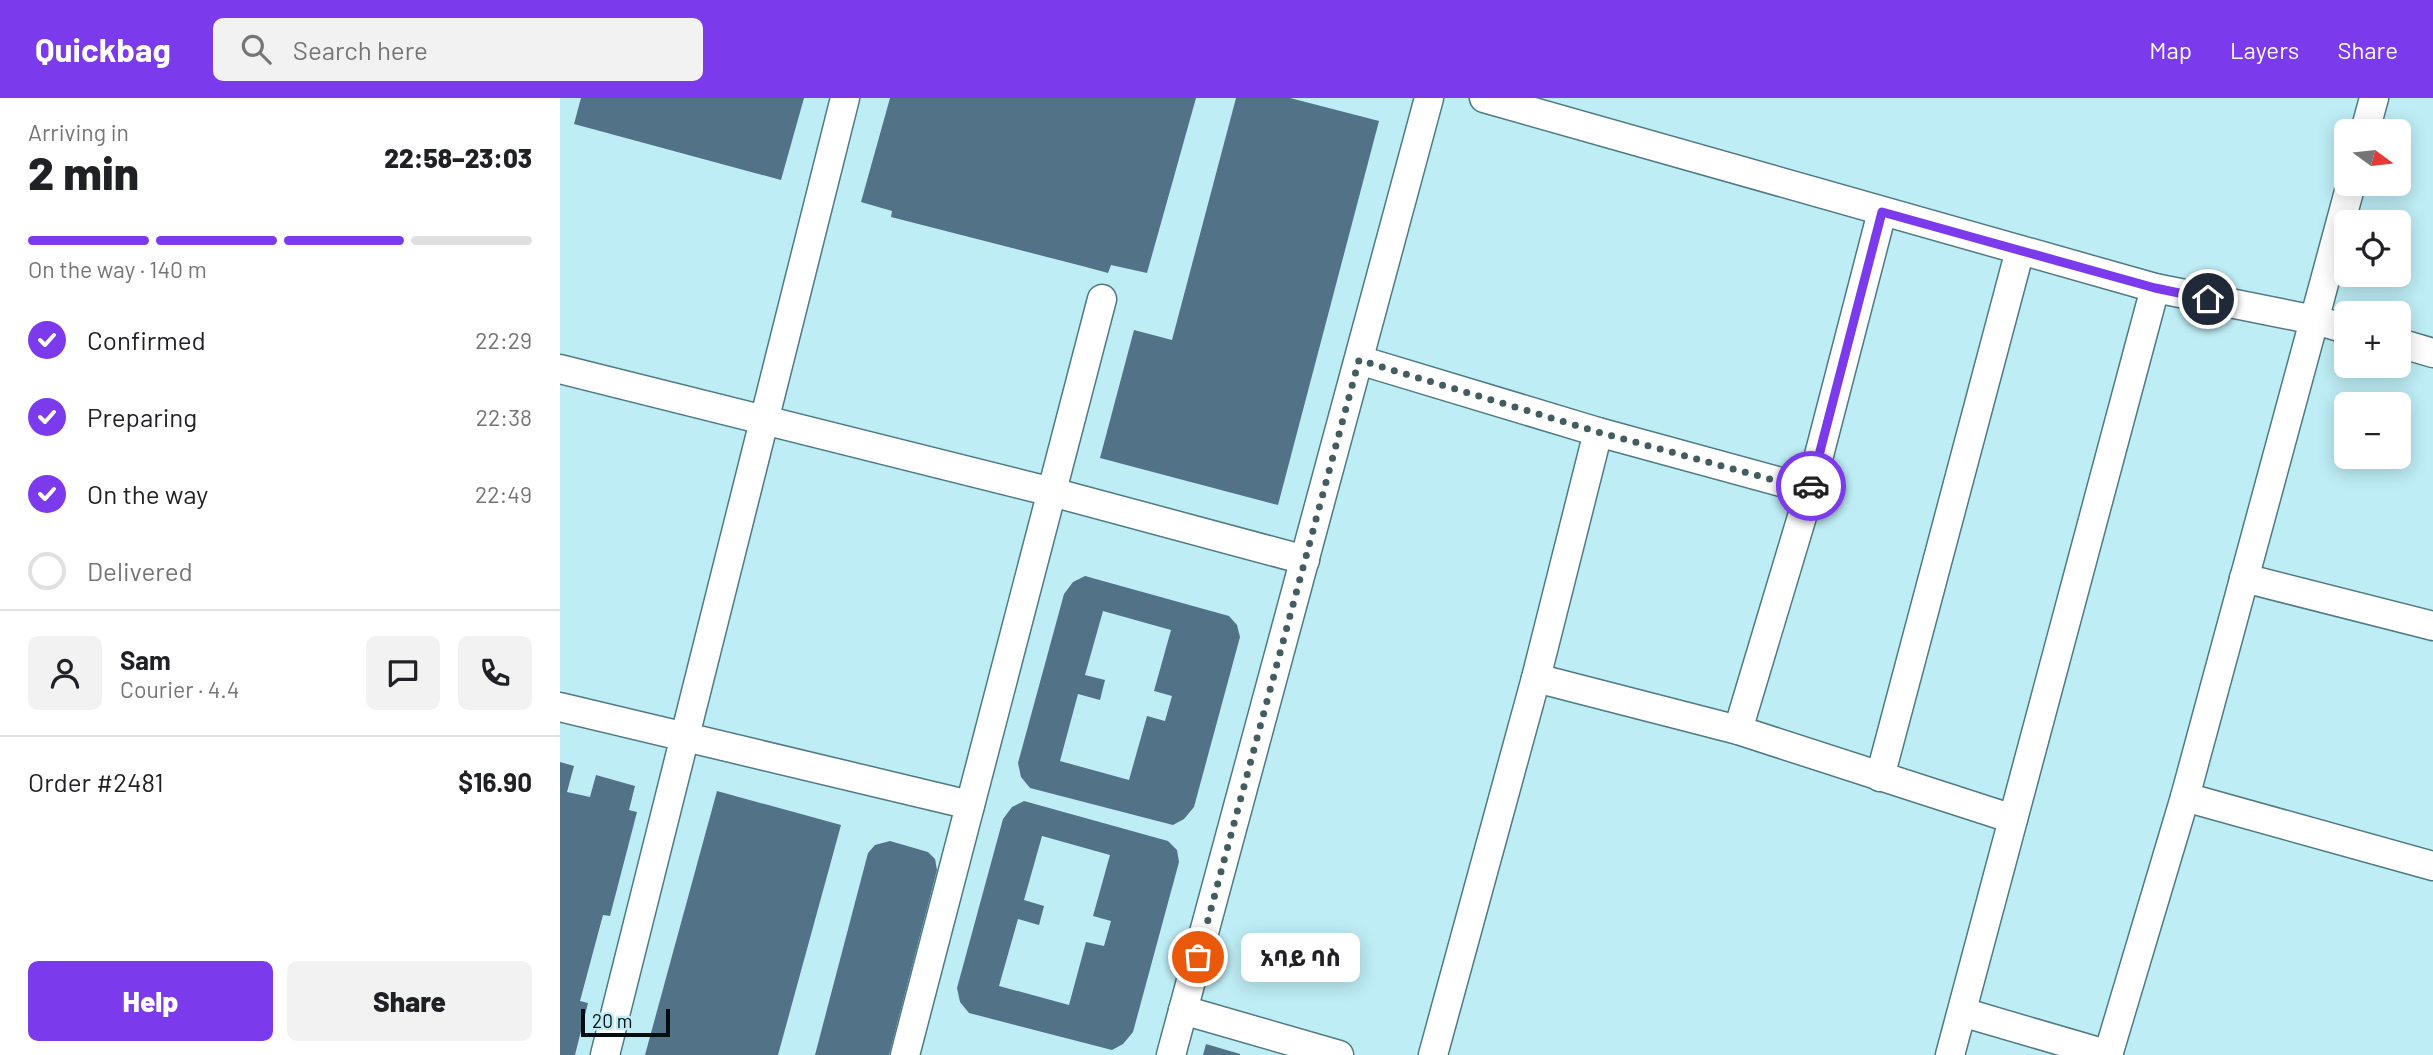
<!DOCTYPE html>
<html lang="en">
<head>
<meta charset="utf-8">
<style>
	:root { --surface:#fff; --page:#f2f2f2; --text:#202124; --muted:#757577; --line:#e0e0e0; --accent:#7c3aed }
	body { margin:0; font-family:Barlow,"Noto Sans Ethiopic",sans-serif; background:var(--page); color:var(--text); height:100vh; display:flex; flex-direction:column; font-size:26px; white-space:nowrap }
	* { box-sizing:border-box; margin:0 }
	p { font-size:23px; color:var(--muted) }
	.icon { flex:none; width:38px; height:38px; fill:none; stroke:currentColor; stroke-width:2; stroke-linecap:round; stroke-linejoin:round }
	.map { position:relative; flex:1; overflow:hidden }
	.panel { display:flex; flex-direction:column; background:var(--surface); width:560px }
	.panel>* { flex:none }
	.needle { width:46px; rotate:105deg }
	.fabs { position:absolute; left:1774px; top:21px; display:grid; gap:14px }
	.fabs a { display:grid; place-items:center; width:77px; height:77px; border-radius:10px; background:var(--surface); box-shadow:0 4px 18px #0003; font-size:35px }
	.scale { position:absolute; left:21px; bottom:18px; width:89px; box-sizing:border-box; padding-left:7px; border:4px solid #010e11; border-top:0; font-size:19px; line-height:24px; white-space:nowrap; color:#010e11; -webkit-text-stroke:5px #beedf5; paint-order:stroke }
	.pin { position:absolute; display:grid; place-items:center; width:60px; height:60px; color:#fff; margin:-30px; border:4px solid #fff; border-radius:50%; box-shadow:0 2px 7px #0007 }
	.courier { position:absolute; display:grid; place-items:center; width:70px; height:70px; margin:-35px; border:5px solid #7c3aed; border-radius:50%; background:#fff; color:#222; box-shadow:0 2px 9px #0007 }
	.bubble { position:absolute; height:49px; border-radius:10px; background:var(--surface); box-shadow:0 4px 18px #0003; font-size:23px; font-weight:800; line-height:49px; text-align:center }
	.head em { font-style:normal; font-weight:800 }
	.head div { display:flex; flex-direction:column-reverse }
	.head { display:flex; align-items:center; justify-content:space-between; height:119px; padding:0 28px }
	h1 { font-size:46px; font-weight:800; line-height:52px }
	.bar { display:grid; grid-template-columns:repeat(4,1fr); gap:10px 7px; align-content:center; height:84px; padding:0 28px }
	.bar i { height:9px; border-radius:5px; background:var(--line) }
	.bar .active { background:var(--accent) }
	.bar p { grid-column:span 4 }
	.line { display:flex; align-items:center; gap:18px; padding:0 28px; border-top:2px solid var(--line) }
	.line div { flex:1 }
	.round { display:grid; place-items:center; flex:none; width:74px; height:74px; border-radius:10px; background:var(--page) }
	ol { padding:0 28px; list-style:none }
	li { display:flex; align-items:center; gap:21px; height:77px }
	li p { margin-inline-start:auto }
	li .icon { padding:7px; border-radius:50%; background:var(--accent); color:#fff; stroke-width:4 }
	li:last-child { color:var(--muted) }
	li i { width:38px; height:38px; border:4px solid var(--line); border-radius:50% }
	.primary-button { display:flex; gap:14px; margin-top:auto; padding:14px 28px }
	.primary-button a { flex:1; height:80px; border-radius:10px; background:var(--accent); color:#fff; font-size:28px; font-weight:800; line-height:80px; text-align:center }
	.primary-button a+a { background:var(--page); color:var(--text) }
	header { display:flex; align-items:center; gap:42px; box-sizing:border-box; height:98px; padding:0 35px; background:var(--accent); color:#fff }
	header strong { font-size:33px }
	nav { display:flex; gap:38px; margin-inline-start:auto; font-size:24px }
	.search { width:490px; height:63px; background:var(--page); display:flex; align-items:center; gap:18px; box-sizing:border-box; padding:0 24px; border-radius:10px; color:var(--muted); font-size:26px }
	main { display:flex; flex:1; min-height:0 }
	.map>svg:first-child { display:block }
</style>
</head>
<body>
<header>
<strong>Quickbag</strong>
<div class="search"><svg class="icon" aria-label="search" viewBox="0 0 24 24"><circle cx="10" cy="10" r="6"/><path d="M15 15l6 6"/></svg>Search here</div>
<nav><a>Map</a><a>Layers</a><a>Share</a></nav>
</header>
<main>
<section class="panel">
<div class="head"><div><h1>2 min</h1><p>Arriving in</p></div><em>22:58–23:03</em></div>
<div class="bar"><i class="active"></i><i class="active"></i><i class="active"></i><i></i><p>On the way · 140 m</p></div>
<ol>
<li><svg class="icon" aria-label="check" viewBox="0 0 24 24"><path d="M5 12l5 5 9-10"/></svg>Confirmed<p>22:29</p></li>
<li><svg class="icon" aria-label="check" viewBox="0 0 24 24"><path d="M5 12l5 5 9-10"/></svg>Preparing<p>22:38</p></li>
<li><svg class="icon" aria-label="check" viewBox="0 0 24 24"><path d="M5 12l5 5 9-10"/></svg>On the way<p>22:49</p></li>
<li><i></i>Delivered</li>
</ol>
<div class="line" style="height:126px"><a class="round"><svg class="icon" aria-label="person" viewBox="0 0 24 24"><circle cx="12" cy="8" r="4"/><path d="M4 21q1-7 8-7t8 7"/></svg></a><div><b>Sam</b><p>Courier · 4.4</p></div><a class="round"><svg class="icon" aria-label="chat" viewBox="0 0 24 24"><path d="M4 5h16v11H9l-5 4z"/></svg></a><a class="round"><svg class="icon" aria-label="phone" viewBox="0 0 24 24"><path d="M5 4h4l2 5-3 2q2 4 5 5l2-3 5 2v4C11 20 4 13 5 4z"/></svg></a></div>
<div class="line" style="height:91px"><div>Order #2481</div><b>$16.90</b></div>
<div class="primary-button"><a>Help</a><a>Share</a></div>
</section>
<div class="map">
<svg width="1873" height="957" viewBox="0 0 1873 957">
	<rect width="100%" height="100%" fill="#beedf5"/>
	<g fill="#527287" fill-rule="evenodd">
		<polygon points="21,0 244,0 221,82 14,26"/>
		<polygon points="330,0 636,0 587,175 551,167 548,175 526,169 331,119 332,113 301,104"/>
		<polygon points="676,0 730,0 819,23 718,407 540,360 574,232 612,242"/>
		<path d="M525,478l144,40 8,9 3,12 -46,170 -10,12 -11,6 -143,-37 -9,-11 -3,-14 46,-169 9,-12zM543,513l68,19 -17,61 18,5 -7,25 -18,-5 -18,64 -69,-19 18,-67 22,6 5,-20 -20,-5z"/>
		<polygon points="0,664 14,668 7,694 30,699 36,677 75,688 69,712 77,714 50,818 43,817 20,903 28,905 15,957 0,957"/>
		<polygon points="157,693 281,727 218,957 85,957"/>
		<path d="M464,703l144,40 9,9 2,12 -46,170 -10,12 -11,6 -143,-37 -9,-11 -3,-14 46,-169 9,-12zM482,738l68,19 -17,61 18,5 -7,25 -18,-4 -17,63 -70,-19 19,-67 21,6 5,-19 -20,-6z"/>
		<polygon points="330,743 368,754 375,761 377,772 329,957 255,957 308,755 315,747"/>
		<polygon points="646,946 680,956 680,957 643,957"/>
	</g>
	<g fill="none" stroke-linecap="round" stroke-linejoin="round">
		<defs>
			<g id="street">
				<polyline points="924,0 1595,190 1755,222 1787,231"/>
				<polyline points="1805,33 1814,0"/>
				<polyline points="1839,245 1873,255"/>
				<polyline points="799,262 1038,334 1250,392"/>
				<polyline points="0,271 492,394 745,462"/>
				<polyline points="1684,480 1873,528"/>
				<polyline points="976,580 1178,632 1453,721"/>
				<polyline points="0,609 410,707"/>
				<polyline points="1178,632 1250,392 1322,114"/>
				<polyline points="1320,679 1460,152"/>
				<polyline points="1625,699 1873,768"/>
				<polyline points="623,912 779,957"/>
				<polyline points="1402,914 1549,957"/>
				<polyline points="45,957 285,0"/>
				<polyline points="345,957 542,201"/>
				<polyline points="611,957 869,0"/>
				<polyline points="873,957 976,580 1038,334"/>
				<polyline points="1390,957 1595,190"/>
				<polyline points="1548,957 1625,699 1791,86"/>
			</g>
		</defs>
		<use href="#street" stroke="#4e7a82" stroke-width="31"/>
		<use href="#street" stroke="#fff" stroke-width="28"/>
	</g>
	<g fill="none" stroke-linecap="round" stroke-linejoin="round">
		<polyline stroke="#435c61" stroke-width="7" stroke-dasharray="0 12.6" points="638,859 799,262 1038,334 1250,392 1251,388"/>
		<polyline stroke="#7c3aed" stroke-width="9" points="1251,388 1322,114 1595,190 1648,201"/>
	</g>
</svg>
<div class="fabs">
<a><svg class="needle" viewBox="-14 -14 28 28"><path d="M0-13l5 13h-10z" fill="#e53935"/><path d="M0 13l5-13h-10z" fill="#757577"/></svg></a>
<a><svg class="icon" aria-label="locate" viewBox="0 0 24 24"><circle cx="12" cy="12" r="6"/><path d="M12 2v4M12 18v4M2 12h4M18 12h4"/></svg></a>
<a>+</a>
<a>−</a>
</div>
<div class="scale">20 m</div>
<div class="pin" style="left:638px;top:859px;background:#ea580c"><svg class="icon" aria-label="bag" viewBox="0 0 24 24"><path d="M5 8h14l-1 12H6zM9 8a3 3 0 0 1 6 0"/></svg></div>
<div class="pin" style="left:1648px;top:201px;background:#1f2937"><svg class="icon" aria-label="home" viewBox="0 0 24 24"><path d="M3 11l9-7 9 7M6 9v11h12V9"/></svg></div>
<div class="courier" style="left:1251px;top:388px"><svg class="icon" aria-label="car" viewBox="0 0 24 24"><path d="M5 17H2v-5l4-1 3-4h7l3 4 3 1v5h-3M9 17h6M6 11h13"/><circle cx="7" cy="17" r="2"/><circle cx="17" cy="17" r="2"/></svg></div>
<div class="bubble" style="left:681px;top:835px;width:119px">አባይ ባስ</div>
</div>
</main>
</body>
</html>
